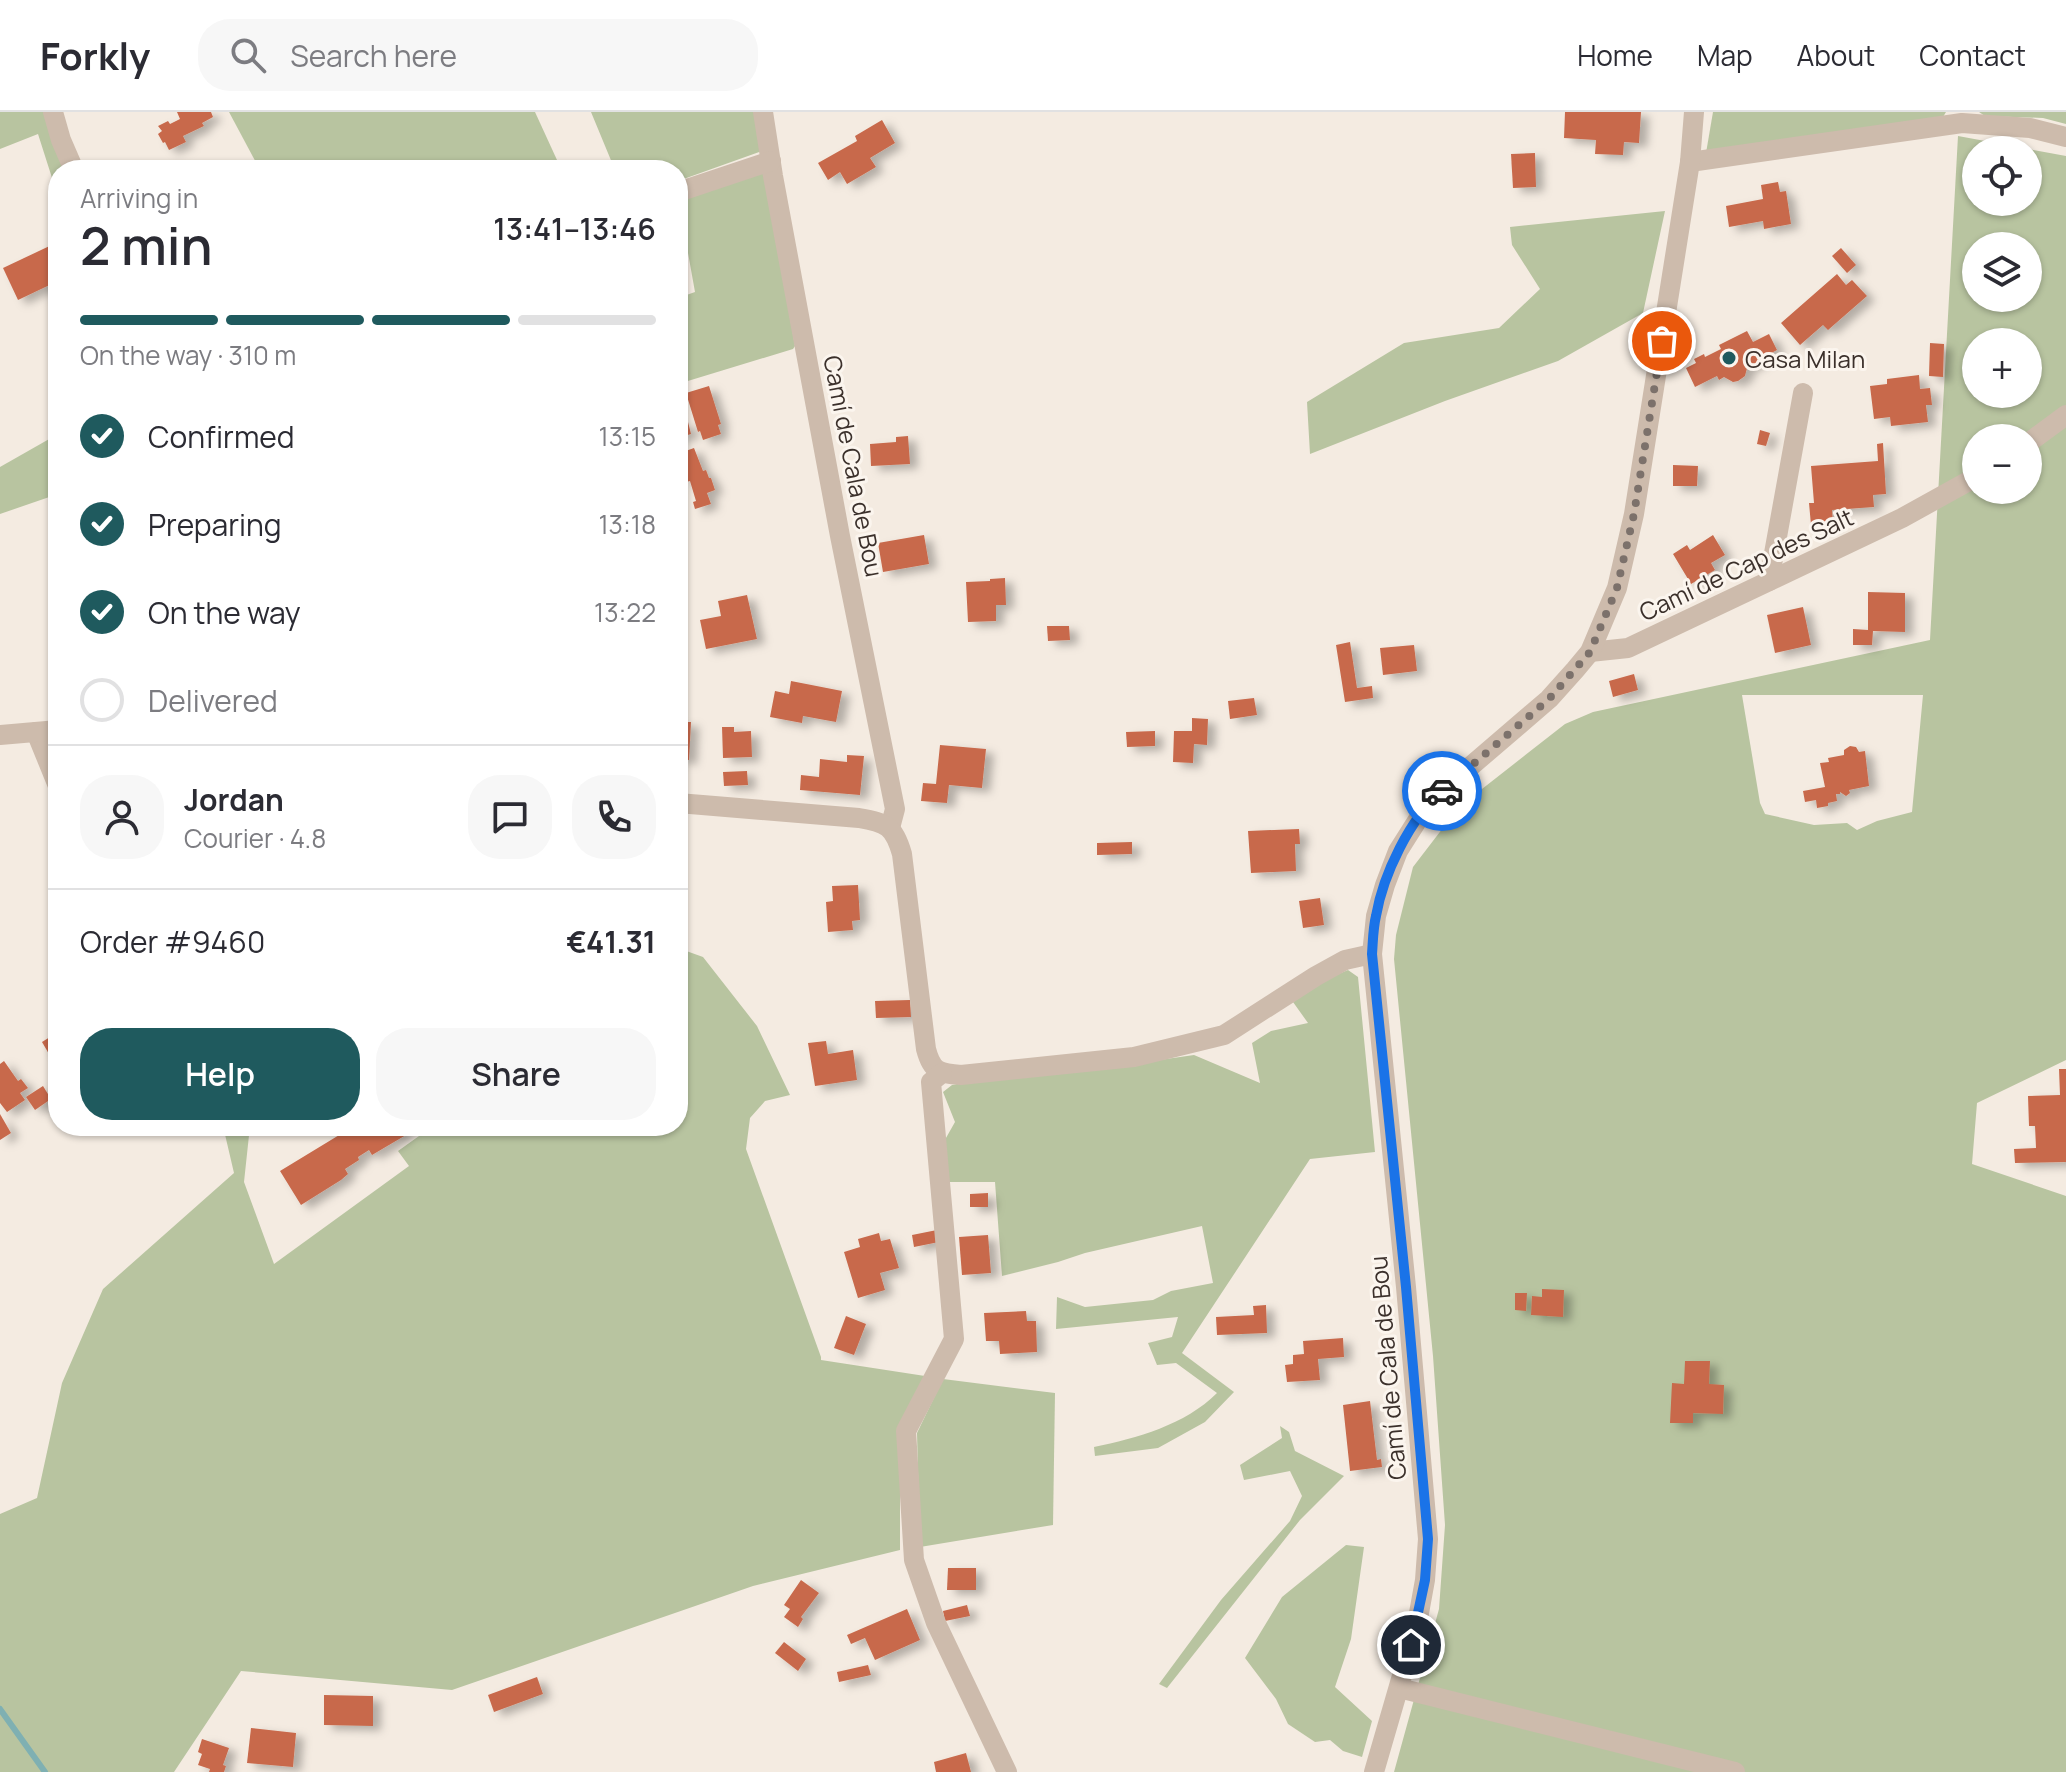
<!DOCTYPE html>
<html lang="en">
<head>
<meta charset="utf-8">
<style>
	:root { --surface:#fff; --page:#f7f7f7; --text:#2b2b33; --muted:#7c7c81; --line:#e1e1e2; --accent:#1f5a5e }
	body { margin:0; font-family:Manrope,sans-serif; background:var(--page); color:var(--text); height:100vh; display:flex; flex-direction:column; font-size:30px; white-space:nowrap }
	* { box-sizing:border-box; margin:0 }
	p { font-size:26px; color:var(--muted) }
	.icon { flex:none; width:44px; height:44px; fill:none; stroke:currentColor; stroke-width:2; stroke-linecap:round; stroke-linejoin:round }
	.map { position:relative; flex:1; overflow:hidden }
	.side { position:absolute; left:48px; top:48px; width:640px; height:976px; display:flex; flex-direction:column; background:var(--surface); border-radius:32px; box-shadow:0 2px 6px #0004 }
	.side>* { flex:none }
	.controls { position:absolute; left:1962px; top:24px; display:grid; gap:16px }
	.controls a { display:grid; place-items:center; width:80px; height:80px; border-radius:50%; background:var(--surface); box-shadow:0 2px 6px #0004; font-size:40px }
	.pin { position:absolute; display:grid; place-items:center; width:68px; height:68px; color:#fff; margin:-34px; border:4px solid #fff; border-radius:50%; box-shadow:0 2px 8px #0007 }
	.courier { position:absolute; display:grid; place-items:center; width:80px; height:80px; margin:-40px; border:6px solid #1a73e8; border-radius:50%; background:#fff; color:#222; box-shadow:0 2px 10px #0007 }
	.overview em { font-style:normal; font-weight:600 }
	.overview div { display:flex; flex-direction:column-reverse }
	.overview { display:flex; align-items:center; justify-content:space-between; height:136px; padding:0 32px }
	h1 { font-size:52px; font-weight:600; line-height:60px }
	.bar { display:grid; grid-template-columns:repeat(4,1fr); gap:12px 8px; align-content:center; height:96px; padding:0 32px }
	.bar i { height:10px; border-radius:6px; background:var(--line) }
	.bar .selected { background:var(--accent) }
	.bar p { grid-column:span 4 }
	.line { display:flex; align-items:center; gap:20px; padding:0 32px; border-top:2px solid var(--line) }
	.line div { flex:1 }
	.round { display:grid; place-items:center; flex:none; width:84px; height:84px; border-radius:32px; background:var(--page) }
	ol { padding:0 32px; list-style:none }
	li { display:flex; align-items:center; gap:24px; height:88px }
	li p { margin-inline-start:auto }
	li .icon { padding:8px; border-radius:50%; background:var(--accent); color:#fff; stroke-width:4 }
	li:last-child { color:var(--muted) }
	li i { width:44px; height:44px; border:4px solid var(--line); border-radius:50% }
	.action { display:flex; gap:16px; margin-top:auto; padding:16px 32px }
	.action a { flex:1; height:92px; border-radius:32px; background:var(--accent); color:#fff; font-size:32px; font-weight:600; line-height:92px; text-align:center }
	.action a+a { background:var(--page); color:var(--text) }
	header { display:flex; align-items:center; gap:48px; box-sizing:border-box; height:112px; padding:0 40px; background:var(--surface); border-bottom:2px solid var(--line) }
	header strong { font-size:38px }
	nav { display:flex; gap:44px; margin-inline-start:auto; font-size:28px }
	.search { width:560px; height:72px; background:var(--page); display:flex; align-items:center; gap:20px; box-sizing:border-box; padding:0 28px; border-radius:32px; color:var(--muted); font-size:30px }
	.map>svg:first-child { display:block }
</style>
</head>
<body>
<header>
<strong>Forkly</strong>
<div class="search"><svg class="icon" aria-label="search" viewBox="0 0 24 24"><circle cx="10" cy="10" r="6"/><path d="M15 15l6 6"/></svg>Search here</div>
<nav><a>Home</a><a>Map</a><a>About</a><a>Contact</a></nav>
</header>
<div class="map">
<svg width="2066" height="1660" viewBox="0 0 2066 1660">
	<defs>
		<filter id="shadow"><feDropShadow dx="8" dy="4.5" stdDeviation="4" flood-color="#0004"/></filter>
	</defs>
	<rect width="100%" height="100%" fill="#f4ebe1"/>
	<g fill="#b8c4a0" fill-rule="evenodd">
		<polygon points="0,0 47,0 64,56 58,58 58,63 53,69 38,22 0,37"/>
		<polygon points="229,0 535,0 557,48 533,58 260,58"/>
		<polygon points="591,0 755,0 762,39 678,69 678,58 615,58"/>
		<polygon points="1713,0 1946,0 1943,5 1706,41"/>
		<polygon points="1979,0 2066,0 2066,12 2043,6 1985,4"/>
		<path d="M1958,24l108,20v904l-89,43 -5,61 94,32v576h-672l45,-163 6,-84 -12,-169 -39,-397 2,-24 17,-68 46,-60 106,-83 28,-12 337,-72zM1976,38h52v52h-52zM1976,134h52v52h-52zM1976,230h52v52h-52zM1976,326h52v52h-52zM1742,583h181l-11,117 -35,9 -20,9 -10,-7 -33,2 -49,-11 -5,-11z"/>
		<polygon points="765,58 795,234 793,237 678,272 678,186 695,180 678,85"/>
		<polygon points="1665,99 1643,201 1558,249 1445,289 1310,342 1307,290 1404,231 1499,216 1540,177 1512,133 1510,115"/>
		<polygon points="58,322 58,382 0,402 0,355"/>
		<polygon points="678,836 703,845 757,914 790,983 765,989 750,1006 746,1037 821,1245 821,1248 925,1264 900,1314 900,1438 753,1474 452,1578 241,1559 174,1660 0,1660 0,1402 37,1386 62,1271 103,1177 234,1061 223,1014 250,1014 244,1070 274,1152 409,1054 398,1039 433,1014 678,1014"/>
		<path d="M1348,858l10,7 17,175 -65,7 -128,194 52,39 -29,30 -47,26 -63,8 -1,-9c43,-9 91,-22 123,-54l-41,-30 -19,2 -9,-22 24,-6 6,-20 -122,12 1,-32 28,10 68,-7 18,-9 42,-8 -11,-57 -117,27 -27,9 -56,14 -7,-94h-49l-4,-37 13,-23 -12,-30 9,-7 55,-11 131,-11 56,-8 66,28 -8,-40 19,-12 37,-8 -15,-21 36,-24z"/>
		<polygon points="943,1267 1055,1281 1053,1413 920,1435 917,1321"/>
		<polygon points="1280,1314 1289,1320 1295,1339 1344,1364 1300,1408 1167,1576 1159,1572 1221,1488 1290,1409 1302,1384 1290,1359 1244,1368 1240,1353 1282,1326"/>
		<polygon points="1346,1433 1364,1435 1351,1527 1335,1575 1372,1609 1362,1645 1343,1639 1330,1628 1315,1630 1288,1612 1276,1587 1245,1546 1282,1485"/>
	</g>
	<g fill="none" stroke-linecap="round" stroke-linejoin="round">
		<polyline stroke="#7fb0b2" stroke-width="6" points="0,1597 45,1660"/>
	</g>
	<g fill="#c8694b" filter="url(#shadow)">
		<polygon points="177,0 211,0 213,5 202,11 204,14 183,24 186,30 169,38 165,30 163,31 158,22 162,19 158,14 168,9 170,12 180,7"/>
		<polygon points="1565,0 1641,0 1639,31 1624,30 1623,43 1595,42 1596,28 1564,26"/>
		<polygon points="882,8 895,31 870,46 876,55 847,72 840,60 828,68 818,51 857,29 855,24"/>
		<polygon points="1535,41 1536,75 1513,76 1511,42"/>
		<polygon points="1778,70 1780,80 1786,79 1791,112 1764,117 1763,109 1729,115 1726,94 1763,87 1761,73"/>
		<polygon points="58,130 58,169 18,188 3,156"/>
		<polygon points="1841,136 1856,153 1847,161 1832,144"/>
		<polygon points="1837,162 1846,173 1852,168 1867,184 1828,218 1823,213 1800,233 1781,211"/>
		<polygon points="1747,219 1753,230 1769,222 1777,238 1758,248 1759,250 1747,256 1745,264 1738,269 1733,270 1724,265 1719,268 1717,264 1695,275 1686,256 1696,251 1694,247 1704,242 1705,245 1721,237 1719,233"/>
		<polygon points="1930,231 1944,232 1943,265 1929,264"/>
		<polygon points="1919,263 1920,277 1930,276 1932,293 1926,293 1928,310 1891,314 1890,305 1874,307 1870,274 1887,272 1887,267"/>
		<polygon points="709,274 721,312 718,313 721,322 703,328 700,319 698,320 686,281"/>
		<polygon points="688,310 691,322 678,326 678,313"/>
		<polygon points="1760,318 1770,321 1766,334 1757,332"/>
		<polygon points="908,324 910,352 871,354 870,332 896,330 896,325"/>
		<polygon points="1883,331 1886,382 1873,383 1874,395 1832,398 1833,412 1811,413 1809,391 1814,391 1811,354 1878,349 1877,332"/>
		<polygon points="694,336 703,359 706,358 709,366 711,366 715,378 707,381 711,392 695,397 693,390 696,389 690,369 686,370 681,352 684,352 680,341"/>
		<polygon points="1673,353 1698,354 1697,374 1673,374"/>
		<polygon points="924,423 929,452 883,460 878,431"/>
		<polygon points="1713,423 1725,443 1711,451 1715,458 1691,472 1673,442 1687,433 1690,438"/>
		<polygon points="1005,466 1006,493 996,493 996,509 968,510 966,470 990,469 990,467"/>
		<polygon points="1868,480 1905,481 1905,520 1873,519 1872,533 1853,533 1853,517 1868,518"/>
		<polygon points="747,483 757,527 706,537 700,508 721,504 718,489"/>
		<polygon points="1803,495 1811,533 1775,541 1767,503"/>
		<polygon points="1047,514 1069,514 1070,528 1048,529"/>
		<polygon points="1350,530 1357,576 1372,574 1373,586 1345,590 1336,533"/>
		<polygon points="1414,533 1417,559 1383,563 1380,536"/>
		<polygon points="1634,562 1638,578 1613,585 1609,569"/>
		<polygon points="791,569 842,579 836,610 803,604 802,611 770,605 775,579 789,582"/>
		<polygon points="1254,586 1257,603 1230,607 1228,589"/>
		<polygon points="1192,606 1208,607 1207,633 1194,632 1193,651 1173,650 1174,619 1192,619"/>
		<polygon points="678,610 691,610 689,648 678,647"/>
		<polygon points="722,615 734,615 734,620 751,619 752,645 723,646"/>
		<polygon points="1155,619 1155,634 1127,635 1126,620"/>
		<polygon points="940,633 986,637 982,676 949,673 947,691 921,689 923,671 936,672"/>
		<polygon points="1850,634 1856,635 1859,640 1865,639 1869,674 1849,678 1850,681 1846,684 1840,680 1840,682 1836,682 1837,689 1828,691 1828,694 1817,696 1816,688 1805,690 1803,679 1825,675 1820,651 1829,650 1828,646 1844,643 1844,638"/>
		<polygon points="847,643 864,644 860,683 800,678 801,663 819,665 820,647 847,650"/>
		<polygon points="747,659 748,673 724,674 723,660"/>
		<polygon points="1299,717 1300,732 1295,732 1296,759 1251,761 1248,719"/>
		<polygon points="1132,730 1132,742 1097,743 1097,731"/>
		<polygon points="858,773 860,808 852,809 853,818 828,820 826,790 833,789 832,774"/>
		<polygon points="1320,786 1324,813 1303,816 1299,789"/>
		<polygon points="910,888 911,905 876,906 875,889"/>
		<polygon points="58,920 58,937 49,942 42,930"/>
		<polygon points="826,929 828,942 853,938 857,968 815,974 808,931"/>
		<polygon points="4,949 18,969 21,967 28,976 20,981 25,988 7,1000 0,991 0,952"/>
		<polygon points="2059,957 2066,957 2066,1050 2015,1051 2014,1037 2036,1036 2035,1014 2029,1014 2028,984 2060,983"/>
		<polygon points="43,974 51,987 35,998 26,985"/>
		<polygon points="0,1002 11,1021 0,1028"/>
		<polygon points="354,1014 407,1014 402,1017 406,1023 372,1043 369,1038 358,1045 359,1048 345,1057 348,1062 341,1068 301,1093 280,1059"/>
		<polygon points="988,1081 988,1095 970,1095 970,1082"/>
		<polygon points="937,1118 939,1130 914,1135 912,1123"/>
		<polygon points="879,1121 881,1129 890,1127 899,1156 880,1161 885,1178 858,1186 844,1140 860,1135 858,1127"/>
		<polygon points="988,1123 991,1161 962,1163 959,1125"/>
		<polygon points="1542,1177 1564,1178 1563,1205 1531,1203 1532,1184 1542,1185"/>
		<polygon points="1515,1181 1527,1181 1526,1199 1515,1198"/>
		<polygon points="1266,1193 1267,1221 1217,1223 1216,1205 1254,1203 1253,1194"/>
		<polygon points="1026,1199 1027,1209 1036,1209 1037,1240 1000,1242 999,1229 986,1229 984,1201"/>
		<polygon points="846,1204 866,1212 854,1243 834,1236"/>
		<polygon points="1343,1226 1344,1245 1318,1247 1320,1268 1287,1270 1285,1253 1293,1252 1293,1243 1304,1242 1303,1229"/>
		<polygon points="1685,1249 1710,1249 1709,1272 1724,1273 1723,1302 1693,1301 1693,1311 1670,1311 1672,1271 1684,1272"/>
		<polygon points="1370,1289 1377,1348 1381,1347 1382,1355 1350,1359 1343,1293"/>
		<polygon points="948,1456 976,1456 976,1478 947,1478"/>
		<polygon points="801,1468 819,1481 801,1505 803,1507 798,1515 784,1505 790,1497 784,1493"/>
		<polygon points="967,1493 970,1504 945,1509 943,1499"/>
		<polygon points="907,1497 920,1528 875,1548 865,1526 851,1532 847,1523"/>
		<polygon points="784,1530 806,1547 798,1559 775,1541"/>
		<polygon points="868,1553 871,1563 839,1570 837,1560"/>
		<polygon points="537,1565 543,1582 494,1600 488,1583"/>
		<polygon points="324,1583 373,1584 373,1614 324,1613"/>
		<polygon points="251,1616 296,1621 293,1655 247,1651"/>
		<polygon points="202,1627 229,1636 223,1653 226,1654 224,1660 209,1660 210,1657 198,1653 202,1642 198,1640"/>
		<polygon points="966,1641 971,1660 936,1660 934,1650"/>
	</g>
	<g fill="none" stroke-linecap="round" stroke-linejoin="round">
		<g stroke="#cdbbac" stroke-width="20">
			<polyline points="53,0 61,28 74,58"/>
			<polyline points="763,0 773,64 840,424 895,697 890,716"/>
			<polyline points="1690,50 1962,11 2030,16 2066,25"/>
			<polyline points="678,80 771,49"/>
			<polyline points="2028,331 2066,303"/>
			<polyline points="1769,469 1803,281"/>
			<polyline points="1590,540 1628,536 1902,406 1976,365"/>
			<polyline points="36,620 58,674"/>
			<polyline points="0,623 58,618"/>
			<path d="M678,691l181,15c28,5 35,8 43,36l24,195c6,23 13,24 35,26l173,-18 90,-22 92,-59 29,-16 27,-6"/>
			<polyline points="942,961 931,970 954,1227 906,1319 914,1448 936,1511 1007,1660"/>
			<polyline points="1399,1576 1735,1660"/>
			<polyline points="1374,1660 1417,1512 1425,1468 1428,1427 1406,1175 1372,842 1376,804 1385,773 1398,739 1429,690 1549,587 1575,558 1590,540 1617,476 1634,402 1690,50 1694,0"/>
		</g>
	</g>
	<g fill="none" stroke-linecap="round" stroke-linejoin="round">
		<polyline stroke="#7c716b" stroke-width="8" stroke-dasharray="0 14.4" points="1442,679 1549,587 1590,540 1617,476 1634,402 1662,229"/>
		<path stroke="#1a73e8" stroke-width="10" d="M1411,1533l14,-65 3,-41 -22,-252 -34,-333c1,-13 1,-26 4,-38 7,-41 34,-98 66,-125"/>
	</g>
	<circle fill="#1f5a5e" stroke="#fbf5ee" stroke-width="3" cx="1729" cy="246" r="8"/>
	<g text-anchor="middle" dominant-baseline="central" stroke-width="6" stroke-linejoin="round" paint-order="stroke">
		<g font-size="24" fill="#3b302b" stroke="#fbf5ee" text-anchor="start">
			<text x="1745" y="246">Casa Milan</text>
		</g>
		<g font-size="24" fill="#3b302b" stroke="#fbf5ee">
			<text transform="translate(854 354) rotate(79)">Camí de Cala de Bou</text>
			<text transform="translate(1746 452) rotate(-25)">Camí de Cap des Salt</text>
			<text transform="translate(1387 1256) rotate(-95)">Camí de Cala de Bou</text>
		</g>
	</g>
</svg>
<div class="controls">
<a><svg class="icon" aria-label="locate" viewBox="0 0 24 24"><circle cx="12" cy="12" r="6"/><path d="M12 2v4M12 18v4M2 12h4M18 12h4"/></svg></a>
<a><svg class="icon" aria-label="layers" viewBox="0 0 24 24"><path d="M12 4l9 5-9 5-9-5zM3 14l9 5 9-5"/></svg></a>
<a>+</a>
<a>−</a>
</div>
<div class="pin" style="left:1662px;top:229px;background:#ea580c"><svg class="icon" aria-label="bag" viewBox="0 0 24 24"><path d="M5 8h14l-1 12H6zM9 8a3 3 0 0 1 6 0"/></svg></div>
<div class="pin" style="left:1411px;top:1533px;background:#1f2937"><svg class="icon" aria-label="home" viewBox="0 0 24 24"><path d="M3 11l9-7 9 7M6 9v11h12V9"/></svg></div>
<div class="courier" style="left:1442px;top:679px"><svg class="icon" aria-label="car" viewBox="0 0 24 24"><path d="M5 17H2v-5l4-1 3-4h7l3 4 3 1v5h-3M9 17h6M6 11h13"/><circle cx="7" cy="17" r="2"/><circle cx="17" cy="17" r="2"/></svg></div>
<section class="side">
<div class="overview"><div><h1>2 min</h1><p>Arriving in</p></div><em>13:41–13:46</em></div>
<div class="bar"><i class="selected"></i><i class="selected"></i><i class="selected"></i><i></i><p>On the way · 310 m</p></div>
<ol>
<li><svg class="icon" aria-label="check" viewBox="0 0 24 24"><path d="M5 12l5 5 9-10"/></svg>Confirmed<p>13:15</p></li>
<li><svg class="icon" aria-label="check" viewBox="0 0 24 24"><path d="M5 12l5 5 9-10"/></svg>Preparing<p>13:18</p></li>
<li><svg class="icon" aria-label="check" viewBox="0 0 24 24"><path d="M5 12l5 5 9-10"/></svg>On the way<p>13:22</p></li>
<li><i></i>Delivered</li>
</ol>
<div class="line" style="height:144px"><a class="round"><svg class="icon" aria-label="person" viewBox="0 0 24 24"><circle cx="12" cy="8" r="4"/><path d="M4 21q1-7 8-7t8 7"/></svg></a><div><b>Jordan</b><p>Courier · 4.8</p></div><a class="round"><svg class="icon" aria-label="chat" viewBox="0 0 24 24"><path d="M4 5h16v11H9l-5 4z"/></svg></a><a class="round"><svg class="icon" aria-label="phone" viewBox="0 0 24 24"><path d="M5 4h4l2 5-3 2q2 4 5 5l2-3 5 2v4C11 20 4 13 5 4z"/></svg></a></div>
<div class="line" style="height:104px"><div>Order #9460</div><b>€41.31</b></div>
<div class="action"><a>Help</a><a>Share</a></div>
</section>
</div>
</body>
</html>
